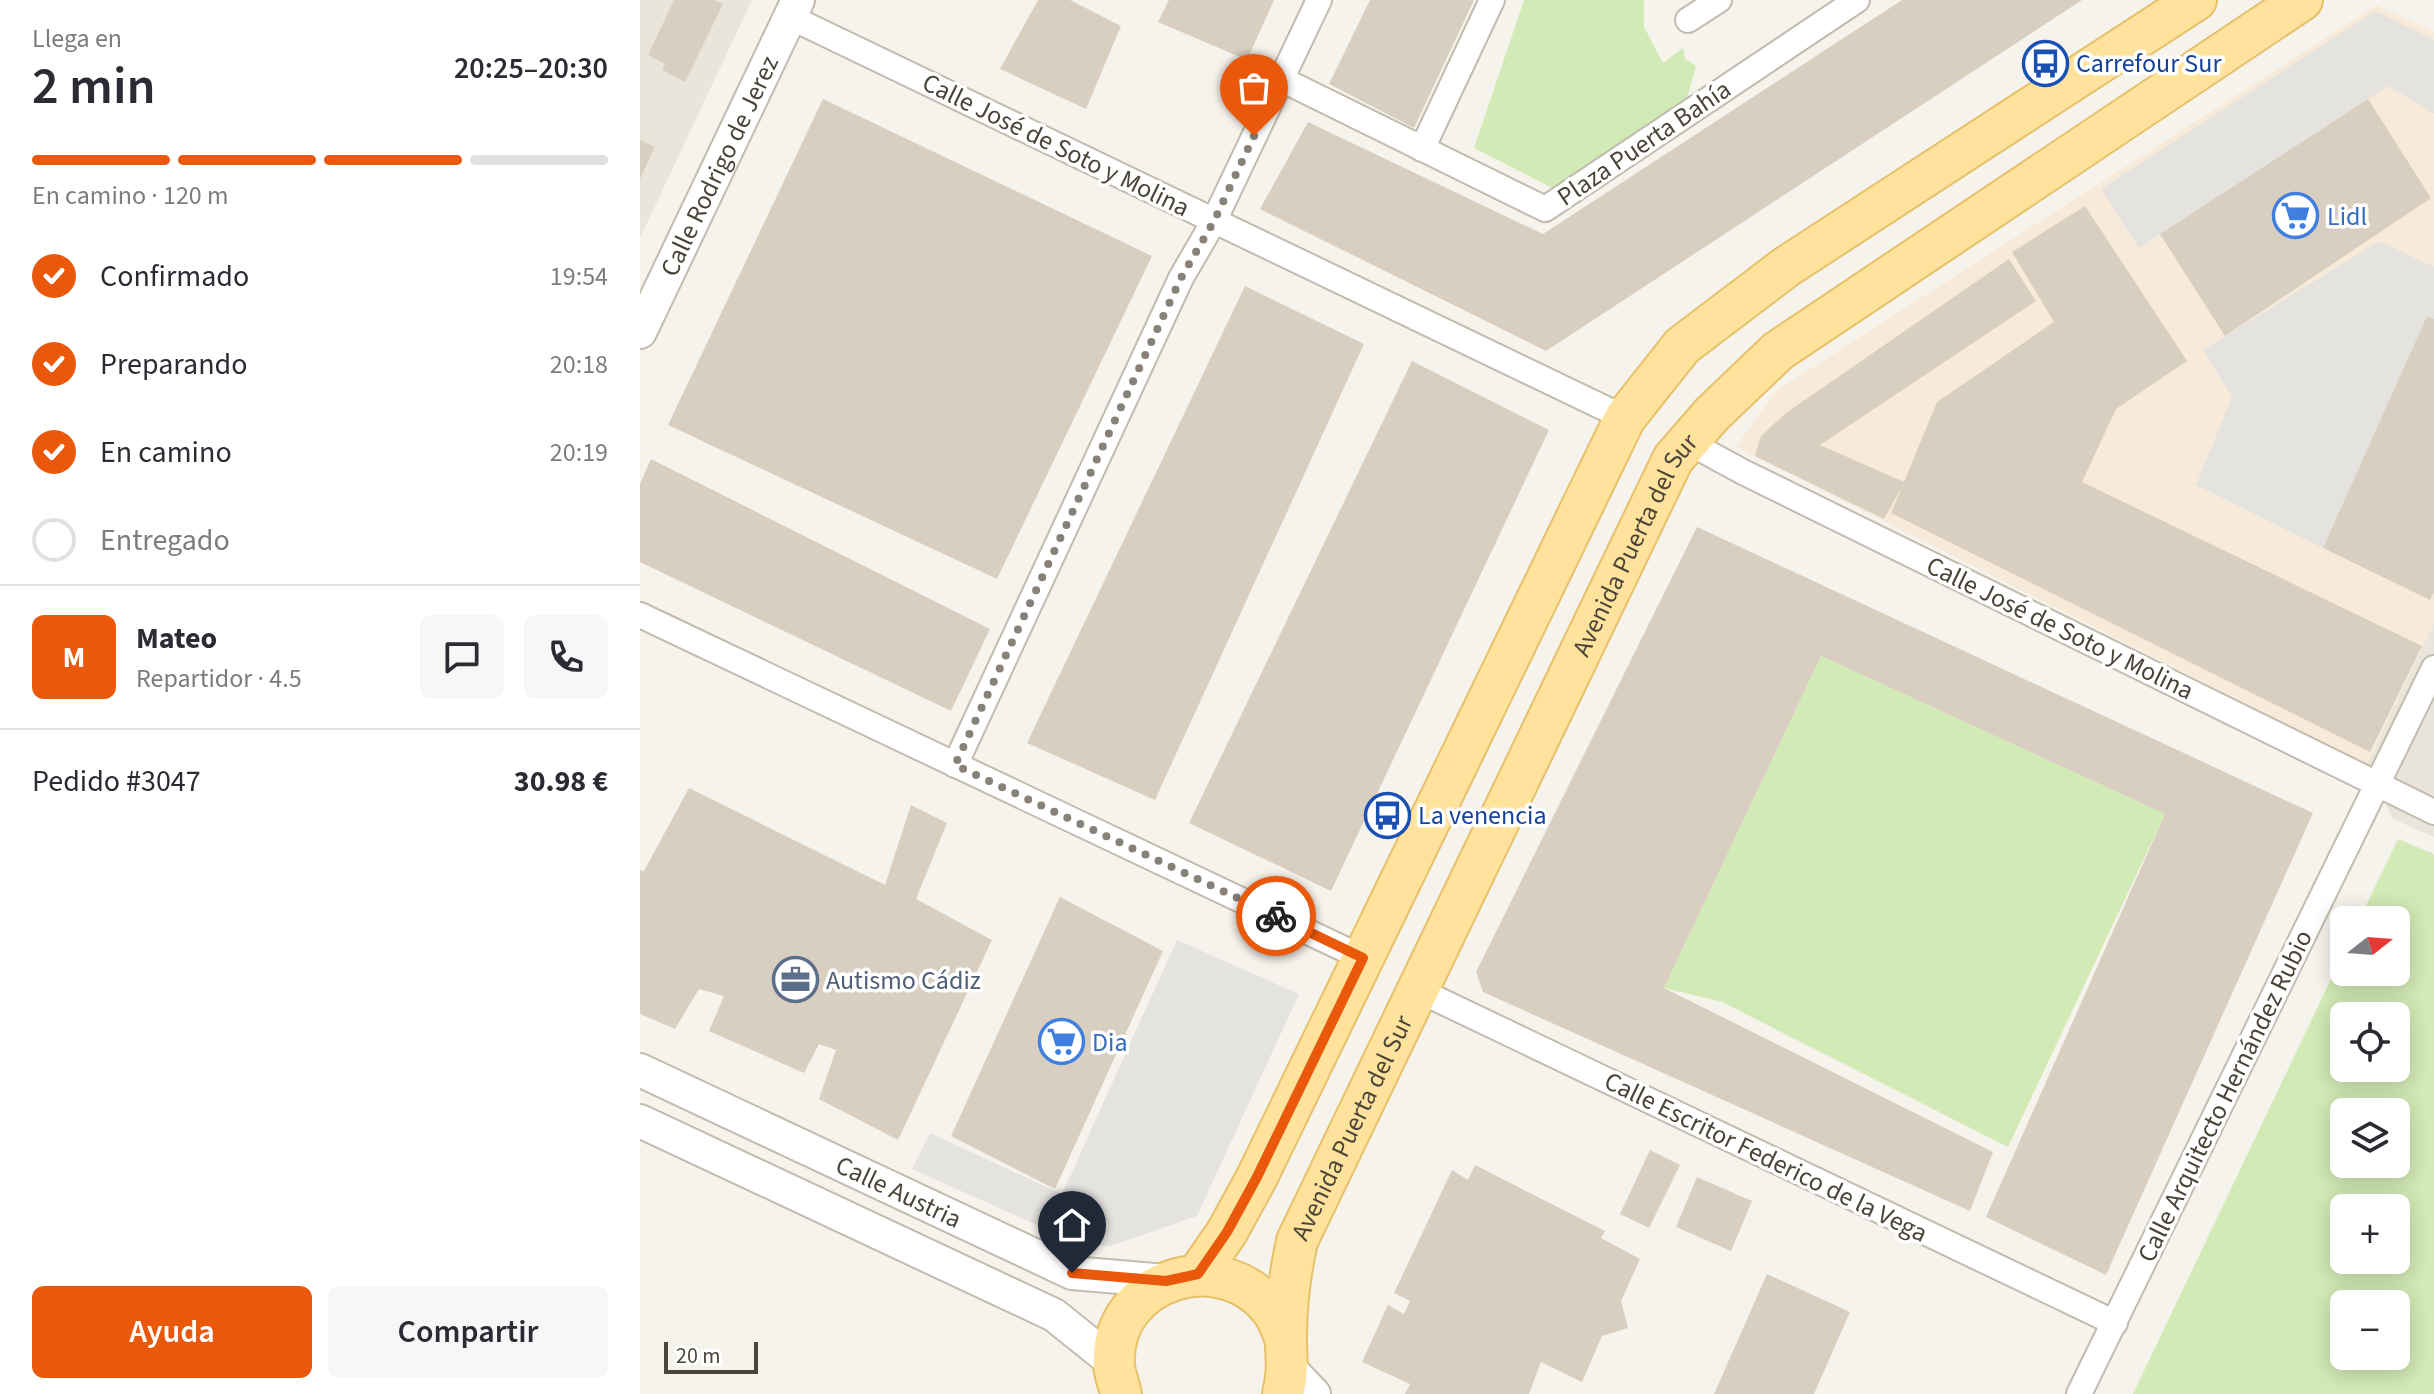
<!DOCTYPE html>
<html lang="es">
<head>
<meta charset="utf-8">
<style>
	:root { --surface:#fff; --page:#f7f7f7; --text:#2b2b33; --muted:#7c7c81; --line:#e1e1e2; --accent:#ea580c }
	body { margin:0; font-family:"Source Sans 3",sans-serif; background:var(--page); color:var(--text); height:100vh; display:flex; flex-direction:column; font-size:30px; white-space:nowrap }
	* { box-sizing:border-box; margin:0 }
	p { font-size:26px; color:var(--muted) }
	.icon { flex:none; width:44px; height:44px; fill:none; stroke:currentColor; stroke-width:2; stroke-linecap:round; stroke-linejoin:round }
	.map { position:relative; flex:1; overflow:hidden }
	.side { display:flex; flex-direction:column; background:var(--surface); width:640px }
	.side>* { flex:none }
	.needle { width:52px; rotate:73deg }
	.buttons { position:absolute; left:1690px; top:906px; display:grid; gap:16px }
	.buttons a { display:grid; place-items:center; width:80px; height:80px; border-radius:12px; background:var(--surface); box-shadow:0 4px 20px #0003; font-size:40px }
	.scale { position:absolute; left:24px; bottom:20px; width:94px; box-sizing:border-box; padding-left:8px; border:4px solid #4b4439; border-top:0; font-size:22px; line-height:28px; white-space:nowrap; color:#4b4439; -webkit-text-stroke:6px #fff; paint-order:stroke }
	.pin { position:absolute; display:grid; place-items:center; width:68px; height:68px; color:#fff; margin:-82px -34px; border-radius:50% 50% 50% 0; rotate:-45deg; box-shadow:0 0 8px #0007 }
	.pin .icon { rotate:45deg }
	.courier { position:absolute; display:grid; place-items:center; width:80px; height:80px; margin:-40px; border:6px solid #ea580c; border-radius:50%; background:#fff; color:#222; box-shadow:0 2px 10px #0007 }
	.head em { font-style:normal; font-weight:600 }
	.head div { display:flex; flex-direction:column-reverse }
	.head { display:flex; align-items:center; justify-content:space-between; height:136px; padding:0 32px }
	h1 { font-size:52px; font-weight:600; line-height:60px }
	.bar { display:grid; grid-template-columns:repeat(4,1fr); gap:12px 8px; align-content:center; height:96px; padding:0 32px }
	.bar i { height:10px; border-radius:6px; background:var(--line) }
	.bar .active { background:var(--accent) }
	.bar p { grid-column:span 4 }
	.line { display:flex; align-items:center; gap:20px; padding:0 32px; border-top:2px solid var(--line) }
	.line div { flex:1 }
	.round { display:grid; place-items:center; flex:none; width:84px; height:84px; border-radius:12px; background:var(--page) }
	ol { padding:0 32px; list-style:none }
	li { display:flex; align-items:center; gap:24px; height:88px }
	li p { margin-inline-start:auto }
	li .icon { padding:8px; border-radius:50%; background:var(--accent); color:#fff; stroke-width:4 }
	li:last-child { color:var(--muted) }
	li i { width:44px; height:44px; border:4px solid var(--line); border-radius:50% }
	.primary-button { display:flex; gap:16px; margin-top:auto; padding:16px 32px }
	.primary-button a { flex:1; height:92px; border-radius:12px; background:var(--accent); color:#fff; font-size:32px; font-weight:600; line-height:92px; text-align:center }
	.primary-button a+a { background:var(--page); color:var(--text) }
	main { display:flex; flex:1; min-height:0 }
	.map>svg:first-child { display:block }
</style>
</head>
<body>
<main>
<section class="side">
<div class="head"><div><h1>2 min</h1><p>Llega en</p></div><em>20:25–20:30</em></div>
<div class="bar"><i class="active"></i><i class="active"></i><i class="active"></i><i></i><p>En camino · 120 m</p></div>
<ol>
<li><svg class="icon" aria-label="check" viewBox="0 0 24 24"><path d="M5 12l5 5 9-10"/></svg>Confirmado<p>19:54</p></li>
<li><svg class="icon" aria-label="check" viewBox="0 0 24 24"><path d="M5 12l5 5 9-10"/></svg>Preparando<p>20:18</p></li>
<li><svg class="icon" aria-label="check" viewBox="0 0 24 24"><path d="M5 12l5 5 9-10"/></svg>En camino<p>20:19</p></li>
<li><i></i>Entregado</li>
</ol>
<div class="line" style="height:144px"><b class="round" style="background:var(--accent);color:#fff">M</b><div><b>Mateo</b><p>Repartidor · 4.5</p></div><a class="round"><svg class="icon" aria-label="chat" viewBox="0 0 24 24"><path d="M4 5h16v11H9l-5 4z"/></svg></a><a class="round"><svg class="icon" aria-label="phone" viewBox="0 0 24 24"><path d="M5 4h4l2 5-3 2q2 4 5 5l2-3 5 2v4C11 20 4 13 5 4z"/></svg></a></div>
<div class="line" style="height:104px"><div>Pedido #3047</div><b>30.98 €</b></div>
<div class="primary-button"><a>Ayuda</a><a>Compartir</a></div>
</section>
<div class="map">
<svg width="1794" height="1394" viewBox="0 0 1794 1394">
	<rect width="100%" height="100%" fill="#f6f3ec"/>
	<g fill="#eae5da">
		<polygon points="0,0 112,0 0,238"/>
		<polygon points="1794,622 1794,837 1753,819 1727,765"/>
	</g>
	<polygon fill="#f7ead8" points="1737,5 1794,32 1794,622 1727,764 1096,447 1136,391"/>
	<g fill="#d2eab5" fill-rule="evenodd">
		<polygon points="884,0 1004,0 1004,27 1023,63 1043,48 1045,59 1056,66 1042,117 926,195 834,148"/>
		<polygon points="1181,656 1525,814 1368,1147 1082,1002 1024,988"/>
		<path d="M1758,839l36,15v540h-301l211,-442v20h52v-52h-37zM1704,1016h52v52h-52zM1756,1112v52h-52v-52zM1704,1208h52v52h-52zM1704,1304h52v52h-52z"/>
	</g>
	<g fill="#e5e3e0">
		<polygon points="1735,11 1794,40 1794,114 1748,86 1499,248 1461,189"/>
		<polygon points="1739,241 1794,267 1794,319 1787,316 1683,548 1556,485 1592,397 1563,350"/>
		<polygon points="537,940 659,994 557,1216 470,1246 437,1243 272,1169 290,1133 422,1194"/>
	</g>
	<g fill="#d8cfc1">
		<polygon points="34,0 74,0 83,4 45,82 22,70 25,64 8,55"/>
		<polygon points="398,0 430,0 481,26 446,109 360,69"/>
		<polygon points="529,0 634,0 607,60 518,22"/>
		<polygon points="730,0 834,0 774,128 689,84"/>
		<polygon points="1262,0 1442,0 906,351 620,209 668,122 903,234"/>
		<polygon points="183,99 512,256 357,579 28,425"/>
		<polygon points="1728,99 1791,198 1585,336 1520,234"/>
		<polygon points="0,140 15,147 0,179"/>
		<polygon points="1445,206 1547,361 1476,409 1442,482 1782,646 1730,752 1251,513 1263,485 1244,519 1115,456 1121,436 1146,413 1369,259 1396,301 1180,445 1264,482 1297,402 1414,322 1372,252"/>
		<polygon points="605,286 724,344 515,800 387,743"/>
		<polygon points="1787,316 1794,319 1794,592 1790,600 1683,548"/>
		<polygon points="772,361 909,430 691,891 549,823"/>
		<polygon points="11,459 350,629 311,711 0,562 0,484"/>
		<polygon points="1057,527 1673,813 1466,1275 1346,1217 1525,814 1181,656 1024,988 1353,1152 1330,1211 843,992 836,972"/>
		<polygon points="49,788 245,885 271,805 307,823 276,899 352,940 258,1140 179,1099 196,1050 179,1044 164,1073 69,1031 84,996 59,989 35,1029 0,1014 0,870 4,871"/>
		<polygon points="420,897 523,951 415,1189 311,1136"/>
		<polygon points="1010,1150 1040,1165 1009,1228 980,1214"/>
		<polygon points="835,1165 965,1231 961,1238 1000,1259 981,1301 988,1328 962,1336 942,1382 901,1362 889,1394 765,1394 770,1384 722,1362 748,1305 764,1314 770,1301 754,1293 812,1170 828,1180"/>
		<polygon points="1057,1177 1112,1201 1091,1251 1036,1227"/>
		<polygon points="1127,1274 1210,1312 1174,1394 1074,1394"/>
	</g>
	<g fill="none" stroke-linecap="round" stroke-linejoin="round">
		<defs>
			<g id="minor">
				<polyline points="150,17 985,418"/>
				<polyline points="1048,20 1079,0"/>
				<polyline points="641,79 905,209 1217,0"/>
				<polyline points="782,149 852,0"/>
				<polyline points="1048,442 1103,472 1794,812"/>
				<polyline points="0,615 723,958"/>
				<polyline points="315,765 541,278 574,221 679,0"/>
				<polyline points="778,990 1475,1323"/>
				<polyline points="1439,1394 1794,668"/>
			</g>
			<g id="tertiary">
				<path id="s1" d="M0,332l158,-332"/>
				<path id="s2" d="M0,1070l432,203 94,8"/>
				<polyline points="0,1121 414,1315 474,1363"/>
				<polyline points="649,1368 674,1394"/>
			</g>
			<g id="primary">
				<polyline points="558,1274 587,1232 617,1177 985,418 1042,346 1146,267 1556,0"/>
				<path d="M481,1394c-2,-10 -7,-21 -7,-30 -4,-85 109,-121 159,-52 6,8 9,19 13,28"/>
				<path id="s3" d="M643,1394c6,-25 3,-33 3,-57 0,-33 4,-64 11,-96l376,-782 39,-45 66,-63 524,-351"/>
			</g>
		</defs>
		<use href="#minor" stroke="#c2bbae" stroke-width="28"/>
		<use href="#tertiary" stroke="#c2bbae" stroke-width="36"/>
		<use href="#primary" stroke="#e6c16a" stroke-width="44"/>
		<use href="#minor" stroke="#fff" stroke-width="24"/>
		<use href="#tertiary" stroke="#fff" stroke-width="32"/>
		<use href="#primary" stroke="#ffe39c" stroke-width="40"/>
	</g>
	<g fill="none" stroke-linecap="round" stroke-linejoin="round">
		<polyline stroke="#878178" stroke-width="8" stroke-dasharray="0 14.4" points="614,136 574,221 541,278 315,765 636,916"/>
		<polyline stroke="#ea580c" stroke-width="10" points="432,1273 526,1281 558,1274 587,1232 617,1177 723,958 636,916"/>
	</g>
	<defs>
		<symbol id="bus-ring" viewBox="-11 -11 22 22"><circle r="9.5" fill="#fff" stroke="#1a4fb4" stroke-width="1.5"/><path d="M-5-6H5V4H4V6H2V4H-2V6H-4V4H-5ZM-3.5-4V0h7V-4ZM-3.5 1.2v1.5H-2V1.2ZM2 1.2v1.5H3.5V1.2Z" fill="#1a4fb4"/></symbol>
		<symbol id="supermarket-ring" viewBox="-11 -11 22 22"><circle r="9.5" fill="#fff" stroke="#3f7fe0" stroke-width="1.5"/><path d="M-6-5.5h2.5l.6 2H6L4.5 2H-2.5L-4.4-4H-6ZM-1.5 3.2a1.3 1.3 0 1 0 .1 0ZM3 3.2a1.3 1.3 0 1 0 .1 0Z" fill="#3f7fe0"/></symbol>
		<symbol id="office-ring" viewBox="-11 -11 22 22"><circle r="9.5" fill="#fff" stroke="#5c6f8a" stroke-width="1.5"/><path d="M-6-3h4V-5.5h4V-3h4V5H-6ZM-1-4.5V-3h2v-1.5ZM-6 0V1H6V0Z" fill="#5c6f8a"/></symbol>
	</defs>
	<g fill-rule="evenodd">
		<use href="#bus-ring" x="1380" y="38" width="51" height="51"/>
		<use href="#supermarket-ring" x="1630" y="190" width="51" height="51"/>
		<use href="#bus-ring" x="722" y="790" width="51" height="51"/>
		<use href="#office-ring" x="130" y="954" width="51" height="51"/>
		<use href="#supermarket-ring" x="396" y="1016" width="51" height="51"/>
	</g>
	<g text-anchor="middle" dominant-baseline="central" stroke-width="7" stroke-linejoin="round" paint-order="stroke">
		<g font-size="26" fill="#164399" stroke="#fff" text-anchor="start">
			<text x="1436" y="63">Carrefour Sur</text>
			<text x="778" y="815">La venencia</text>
		</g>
		<g font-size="26" fill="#4b4439" stroke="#fff">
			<text transform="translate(1004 143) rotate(-34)">Plaza Puerta Bahía</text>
			<text transform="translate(416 145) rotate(26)">Calle José de Soto y Molina</text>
			<text stroke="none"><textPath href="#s1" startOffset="184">Calle Rodrigo de Jerez</textPath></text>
			<text stroke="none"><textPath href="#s3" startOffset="928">Avenida Puerta del Sur</textPath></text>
			<text transform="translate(1420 628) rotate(26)">Calle José de Soto y Molina</text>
			<text transform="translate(1585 1096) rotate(-64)">Calle Arquitecto Hernández Rubio</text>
			<text stroke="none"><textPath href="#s3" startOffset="280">Avenida Puerta del Sur</textPath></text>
			<text transform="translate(1126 1157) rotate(26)">Calle Escritor Federico de la Vega</text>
			<text stroke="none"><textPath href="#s2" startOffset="286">Calle Austria</textPath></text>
		</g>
		<g font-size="26" fill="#366cbe" stroke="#fff" text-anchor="start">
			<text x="1687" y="216">Lidl</text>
			<text x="452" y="1042">Dia</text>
		</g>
		<g font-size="26" fill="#4e5e75" stroke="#fff" text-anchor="start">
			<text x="186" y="980">Autismo Cádiz</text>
		</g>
	</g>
</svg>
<div class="buttons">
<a><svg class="needle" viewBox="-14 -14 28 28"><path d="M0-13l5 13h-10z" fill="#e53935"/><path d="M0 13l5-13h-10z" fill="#7c7c81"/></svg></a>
<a><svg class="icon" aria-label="locate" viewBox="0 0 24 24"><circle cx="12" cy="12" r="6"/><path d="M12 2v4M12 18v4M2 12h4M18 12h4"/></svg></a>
<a><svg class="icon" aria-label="layers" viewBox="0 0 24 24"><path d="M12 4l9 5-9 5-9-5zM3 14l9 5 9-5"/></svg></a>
<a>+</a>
<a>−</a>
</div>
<div class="scale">20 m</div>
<div class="pin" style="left:614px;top:136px;background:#ea580c"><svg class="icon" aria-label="bag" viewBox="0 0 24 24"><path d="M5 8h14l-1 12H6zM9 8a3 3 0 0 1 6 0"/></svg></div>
<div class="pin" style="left:432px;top:1273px;background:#1f2937"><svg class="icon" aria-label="home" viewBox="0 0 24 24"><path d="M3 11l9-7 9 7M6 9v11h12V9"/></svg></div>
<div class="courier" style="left:636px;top:916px"><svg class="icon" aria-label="bike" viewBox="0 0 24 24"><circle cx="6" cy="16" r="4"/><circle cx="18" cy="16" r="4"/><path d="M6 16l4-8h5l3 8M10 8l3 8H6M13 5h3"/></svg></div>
</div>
</main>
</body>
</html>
